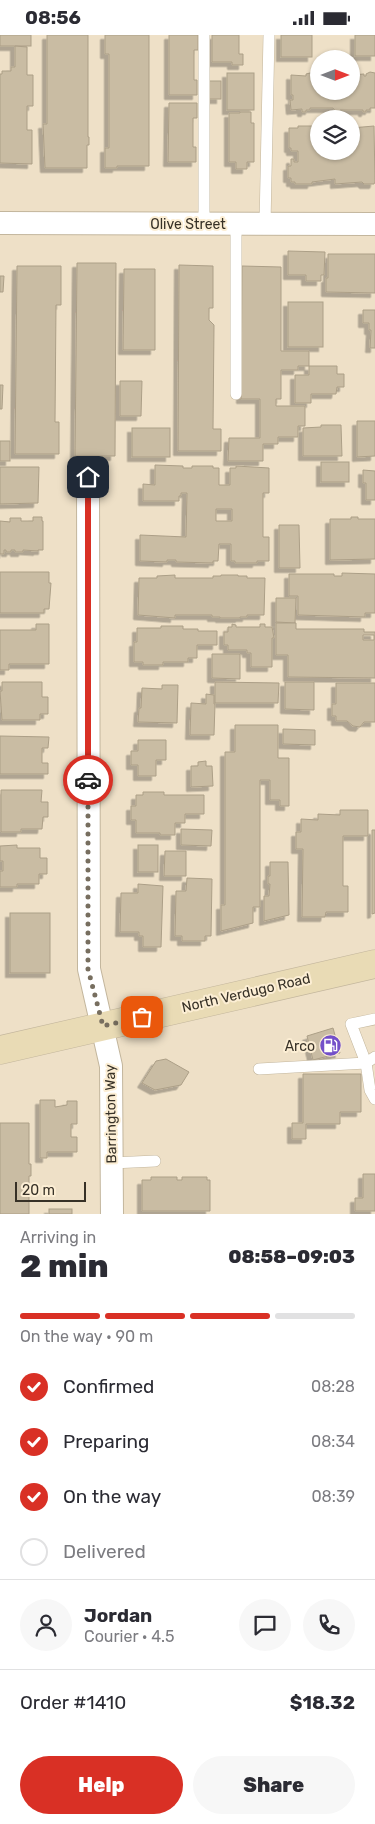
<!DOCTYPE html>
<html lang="en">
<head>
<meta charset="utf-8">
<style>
	:root { --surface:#fff; --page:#f7f7f7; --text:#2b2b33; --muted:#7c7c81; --line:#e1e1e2; --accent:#d93025 }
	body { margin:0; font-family:Rubik,sans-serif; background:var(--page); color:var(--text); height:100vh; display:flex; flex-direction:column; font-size:19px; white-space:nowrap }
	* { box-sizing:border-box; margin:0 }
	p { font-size:16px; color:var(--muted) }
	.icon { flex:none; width:28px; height:28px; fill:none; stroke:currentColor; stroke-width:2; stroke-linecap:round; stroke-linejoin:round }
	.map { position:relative; height:1179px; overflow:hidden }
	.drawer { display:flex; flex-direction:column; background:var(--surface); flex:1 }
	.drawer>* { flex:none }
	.needle { width:32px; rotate:90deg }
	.buttons { position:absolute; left:310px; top:15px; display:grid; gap:10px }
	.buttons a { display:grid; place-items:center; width:50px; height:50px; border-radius:50%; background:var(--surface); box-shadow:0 1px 4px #0004; font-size:25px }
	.scale { position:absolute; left:15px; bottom:12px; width:71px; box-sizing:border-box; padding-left:5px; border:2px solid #373127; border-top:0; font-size:14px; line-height:18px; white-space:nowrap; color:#373127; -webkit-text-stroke:4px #fceed4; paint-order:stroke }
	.pin { position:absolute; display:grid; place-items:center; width:42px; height:42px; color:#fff; margin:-21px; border-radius:10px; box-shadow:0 2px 8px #0006 }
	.courier { position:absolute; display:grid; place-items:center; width:50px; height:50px; margin:-25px; border:4px solid #d93025; border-radius:50%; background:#fff; color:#222; box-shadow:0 1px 6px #0007 }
	.head em { font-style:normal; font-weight:800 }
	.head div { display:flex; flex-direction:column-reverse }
	.head { display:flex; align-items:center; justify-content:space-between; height:85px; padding:0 20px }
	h1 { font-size:32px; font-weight:800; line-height:38px }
	.bar { display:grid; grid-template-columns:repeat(4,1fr); gap:8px 5px; align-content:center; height:60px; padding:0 20px }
	.bar i { height:6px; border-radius:4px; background:var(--line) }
	.bar .current { background:var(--accent) }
	.bar p { grid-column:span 4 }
	.line { display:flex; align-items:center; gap:12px; padding:0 20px; border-top:1px solid var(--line) }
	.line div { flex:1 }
	.round { display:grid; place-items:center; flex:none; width:52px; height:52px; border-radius:26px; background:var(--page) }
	ol { padding:0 20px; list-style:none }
	li { display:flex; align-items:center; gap:15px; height:55px }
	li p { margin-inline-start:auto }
	li .icon { padding:5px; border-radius:50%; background:var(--accent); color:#fff; stroke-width:4 }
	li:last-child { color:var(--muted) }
	li i { width:28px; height:28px; border:2px solid var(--line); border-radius:50% }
	.action { display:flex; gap:10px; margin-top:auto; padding:10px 20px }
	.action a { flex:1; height:58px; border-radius:30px; background:var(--accent); color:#fff; font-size:20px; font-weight:800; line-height:58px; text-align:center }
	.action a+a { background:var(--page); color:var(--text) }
	.status { display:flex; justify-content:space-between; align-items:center; height:35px; padding:0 25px; background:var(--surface); direction:ltr }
	.status svg { height:14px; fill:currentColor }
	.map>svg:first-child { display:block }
</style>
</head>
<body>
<div class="status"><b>08:56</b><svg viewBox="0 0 49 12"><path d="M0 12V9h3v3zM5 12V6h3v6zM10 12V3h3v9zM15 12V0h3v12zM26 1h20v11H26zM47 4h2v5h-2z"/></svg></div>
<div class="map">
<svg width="375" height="1179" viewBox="0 0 375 1179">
	<defs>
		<filter id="shadow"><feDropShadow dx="-4.5" dy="4.5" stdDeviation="0" flood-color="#0004"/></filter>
	</defs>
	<rect width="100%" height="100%" fill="#eee0c7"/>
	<g fill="#c9bca3" stroke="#ac9f87" fill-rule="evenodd" filter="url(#shadow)">
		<rect x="0" y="0" width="31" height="11"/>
		<polygon points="47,0 88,0 88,102 89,102 89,110 87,110 87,133 45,133 43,89 47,89"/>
		<polygon points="105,0 149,0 149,131 117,131 117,133 105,133 105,113 109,113 109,19 105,19"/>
		<polygon points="169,0 198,0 198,15 194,15 194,45 197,45 197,60 169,60"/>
		<polygon points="212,0 239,0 239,19 243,19 243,30 232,30 232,27 212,27"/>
		<rect x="281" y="0" width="31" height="22"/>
		<rect x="355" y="0" width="20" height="21"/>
		<polygon points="15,11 27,12 27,40 33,40 33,71 27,71 27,95 32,95 32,129 0,128 0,39 2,39 2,36 11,36 11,32 15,32"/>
		<polygon points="370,37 375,38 375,73 370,73 370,75 366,75 366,77 363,77 363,75 340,75 340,77 336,77 333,73 310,73 310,75 306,75 306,77 302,77 302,74 291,75 290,65 293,65 293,60 291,60 291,40 306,41 306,39 310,38 319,39 319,56 351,56 351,40 364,39 364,41 366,41 366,39"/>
		<rect x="227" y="38" width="27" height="37"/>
		<rect x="207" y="46" width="14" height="18"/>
		<polygon points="169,68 197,68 197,83 193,83 193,112 196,112 196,127 168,127"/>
		<polygon points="240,77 251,77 251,88 254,88 254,127 247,127 247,134 236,134 236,127 229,127 229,78 240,78"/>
		<polygon points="298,91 314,91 314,93 319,93 319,116 351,116 351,93 374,91 375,147 374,149 364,149 362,147 335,149 335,144 312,147 312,149 295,149 295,147 291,147 291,143 288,143 288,131 291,131 291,124 294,124 294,127 298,127 298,116 291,116 291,113 289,113 289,93 298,93"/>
		<polygon points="288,216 325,217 324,240 321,240 321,246 306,246 306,240 288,240"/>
		<polygon points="328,219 375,219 375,258 326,257 326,243 328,243"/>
		<polygon points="77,228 116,228 115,421 75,421"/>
		<polygon points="179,230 213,231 213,273 209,273 209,285 214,290 213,394 221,394 221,416 178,416"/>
		<polygon points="17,231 61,231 61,270 56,270 55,387 59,387 59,419 15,419"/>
		<polygon points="242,231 281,232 281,316 309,316 309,331 298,331 298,335 281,335 281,364 276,364 276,371 305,371 305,391 298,391 298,402 278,402 278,409 263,409 263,426 228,426 229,403 260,403 260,364 241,364"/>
		<polygon points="124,234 155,234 155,315 123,315"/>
		<polygon points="0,241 4,241 3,257 0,257"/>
		<rect x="288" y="267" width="35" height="45"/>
		<polygon points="363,275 375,275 375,313 370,313 371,295 369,295 369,288 363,288"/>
		<polygon points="309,331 337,331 337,339 344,339 344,352 337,352 336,359 311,359 311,368 295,368 295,340 309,340"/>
		<polygon points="120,346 142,346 141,381 120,381"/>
		<polygon points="0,350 3,350 2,374 0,374"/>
		<polygon points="357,386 375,386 375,421 357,422"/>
		<polygon points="321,390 341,390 342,421 303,421 303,393 321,392"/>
		<rect x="132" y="393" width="38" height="29"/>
		<rect x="0" y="406" width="10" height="20"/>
		<rect x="321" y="427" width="28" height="20"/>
		<path d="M155,430l28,1v2h9v-2h21v2h6v17h11v-17h6v-2l33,2v25h-6v44h6v24h-12v2h-22v-2h-4v-17h-12l-1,17h-5v2l-37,-1v-2h-9v2l-27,-1v-26l46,2 1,-44h-6v3h-2v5h-36v-17l12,1zM216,474h16v12h-16z"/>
		<polygon points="0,432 39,432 38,468 0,469"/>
		<polygon points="363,435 375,436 375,465 366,465 366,448 363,448"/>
		<polygon points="33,482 42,482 42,486 43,486 43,515 38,515 38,516 23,515 23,517 15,517 15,515 11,515 11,517 6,517 6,515 4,515 4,519 0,519 0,486 10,487 10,483 21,483 21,486 33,486"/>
		<polygon points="351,482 358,482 358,484 375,484 375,524 330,525 330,484 351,484"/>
		<polygon points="279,490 299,490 300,533 279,533"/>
		<polygon points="0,537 49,537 49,548 51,548 49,574 44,574 44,578 0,578"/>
		<polygon points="342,538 375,539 375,578 365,578 365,582 298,580 298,561 289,561 289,539 334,539 334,541 342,541"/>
		<polygon points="175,540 175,543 213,543 213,541 221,541 221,540 238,540 238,541 247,541 247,543 265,543 264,580 247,580 247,582 240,582 240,583 220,583 220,582 212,582 212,580 175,580 175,583 138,580 139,543 157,543 157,541"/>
		<polygon points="276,563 296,563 295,588 276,587"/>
		<path d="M276,588h20v6h68v3h11v46l-87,-1v-22h-12zM363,600h11v5h-11z"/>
		<polygon points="36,589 49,589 49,629 9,629 9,635 0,635 0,595 36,595"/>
		<polygon points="232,589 236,590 236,592 260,592 260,589 265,589 265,592 272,592 274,603 272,603 272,632 251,632 251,618 247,618 247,615 228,615 228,610 224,610 224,597 228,597 228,592 232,592"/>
		<polygon points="161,591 183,591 183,594 198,594 198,596 217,596 217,610 197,610 197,623 188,623 188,627 163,627 163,630 143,630 143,627 134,627 134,607 137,607 137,593 161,593"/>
		<polygon points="212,619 240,619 240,644 212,643"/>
		<polygon points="2,647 42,647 42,662 48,662 48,679 40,679 40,685 2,685 0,656 2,656"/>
		<polygon points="215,647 279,648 278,668 215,668"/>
		<polygon points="285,647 314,647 314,675 285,674"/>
		<polygon points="336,648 375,648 375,687 364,687 360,692 353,691 347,686 336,686 336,681 332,681 332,669 336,669"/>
		<polygon points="162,650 178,650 177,688 138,687 139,673 141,673 142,653 162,654"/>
		<polygon points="206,659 214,660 214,669 215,669 214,700 190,700 191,668 206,669"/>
		<polygon points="235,690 278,690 278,723 289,723 289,771 280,771 280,765 270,765 270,745 260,745 260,872 253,872 253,888 221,896 221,870 225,870 225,717 235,717"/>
		<polygon points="283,694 315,695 315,710 283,709"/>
		<polygon points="0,701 49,702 48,713 42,713 42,728 48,728 48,739 0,739"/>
		<polygon points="138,705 166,705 166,725 156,725 156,741 138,741 138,730 131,730 131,716 138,716"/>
		<polygon points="206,726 206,731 212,731 213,751 191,752 191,731 198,731 198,727"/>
		<polygon points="1,755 42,755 41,767 48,767 48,782 43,782 42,794 21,794 21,797 1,797"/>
		<polygon points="143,757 164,757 164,760 204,760 204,779 185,779 185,788 175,788 175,800 160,800 160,798 136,798 136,785 131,785 131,771 136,771 136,760 143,760"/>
		<polygon points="340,775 368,775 368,801 343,801 343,851 348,851 348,877 326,877 325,882 302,882 303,814 296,814 296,797 301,797 301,784 318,785 318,779 340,780"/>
		<polygon points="181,794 212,795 211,811 181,810"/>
		<polygon points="372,795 375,795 375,878 372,879"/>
		<polygon points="17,810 17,813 40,813 40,823 47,823 47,839 39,839 39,849 17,849 17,852 0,852 0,836 3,836 3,826 0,826 0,811"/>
		<rect x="138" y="810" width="20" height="27"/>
		<polygon points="165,816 186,816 186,841 164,841"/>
		<polygon points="270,827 288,827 289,880 264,886 264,861 269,861 270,849 268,849 268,841 270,841"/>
		<polygon points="187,843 212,844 211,901 205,901 205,906 182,906 182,901 175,901 176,856 186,856"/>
		<polygon points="138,849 163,851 161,912 143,912 143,901 139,901 139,897 120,897 121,858 138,858"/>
		<rect x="10" y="878" width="40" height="60"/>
		<polygon points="333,993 340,1018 313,1025 307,1001"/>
		<polygon points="166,1024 189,1037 181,1050 155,1055 142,1048 156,1026"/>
		<polygon points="303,1039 361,1039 361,1077 340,1077 340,1089 306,1089 306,1104 292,1104 292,1088 303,1088"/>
		<polygon points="40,1065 55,1065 55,1072 67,1070 67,1066 77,1066 77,1089 71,1089 71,1102 77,1102 77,1117 47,1117 47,1123 40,1123"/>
		<polygon points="0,1088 29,1088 29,1129 31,1129 31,1141 29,1141 29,1179 0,1179"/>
		<polygon points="363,1139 375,1139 375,1176 355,1176 355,1163 363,1163"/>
		<polygon points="151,1142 177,1142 177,1145 182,1145 182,1142 207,1142 207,1145 210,1145 210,1176 142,1176 142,1145 151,1145"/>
		<rect x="49" y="1174" width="23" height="5"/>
	</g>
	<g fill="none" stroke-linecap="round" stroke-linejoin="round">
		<defs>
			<g id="lane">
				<polyline points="204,0 204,189"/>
				<polyline points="236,189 236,359"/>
				<polyline points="265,189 269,0"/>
				<polyline points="375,984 351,989 366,1028 370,1055 375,1064"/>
				<polyline points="259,1034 366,1028 375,1022"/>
				<polyline points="112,1128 155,1126"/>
			</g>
			<g id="street">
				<polyline points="0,188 375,189"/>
				<polyline points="88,442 89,934 111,1031 112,1179"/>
			</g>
			<polyline id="secondary" points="0,1015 375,929"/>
		</defs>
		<use href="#lane" stroke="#c3b69d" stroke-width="12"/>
		<use href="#street" stroke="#c3b69d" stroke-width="24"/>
		<use href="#secondary" stroke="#c3b69d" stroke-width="29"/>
		<use href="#lane" stroke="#fff" stroke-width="11"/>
		<use href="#street" stroke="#fff" stroke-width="22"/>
		<use href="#secondary" stroke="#e9dbb5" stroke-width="28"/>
	</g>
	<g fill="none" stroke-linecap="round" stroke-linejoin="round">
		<polyline stroke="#776e5f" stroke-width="5" stroke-dasharray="0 9" points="88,745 88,934 103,991 142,982"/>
		<polyline stroke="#d93025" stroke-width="6" points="88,442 88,745"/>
	</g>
	<defs>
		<symbol id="fuel-disc" viewBox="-11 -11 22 22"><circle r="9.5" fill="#734fc9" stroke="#fceed4"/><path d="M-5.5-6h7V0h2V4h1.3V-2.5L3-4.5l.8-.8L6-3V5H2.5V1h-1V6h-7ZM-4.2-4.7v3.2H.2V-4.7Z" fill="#fff"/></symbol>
	</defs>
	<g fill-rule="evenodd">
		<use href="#fuel-disc" x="318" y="998" width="25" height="25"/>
	</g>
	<g text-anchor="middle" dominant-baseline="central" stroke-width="4" stroke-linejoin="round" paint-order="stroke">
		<g font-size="14" fill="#373127" stroke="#fceed4">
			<text x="188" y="189">Olive Street</text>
			<text transform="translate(246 958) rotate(-13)">North Verdugo Road</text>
			<text transform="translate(111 1079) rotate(-91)">Barrington Way</text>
		</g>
		<g font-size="14" fill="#373127" stroke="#fceed4" text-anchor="end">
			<text x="315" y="1011">Arco</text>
		</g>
	</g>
</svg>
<div class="buttons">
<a><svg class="needle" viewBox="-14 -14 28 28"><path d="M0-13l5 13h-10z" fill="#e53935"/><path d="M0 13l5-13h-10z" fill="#7c7c81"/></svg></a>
<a><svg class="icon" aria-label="layers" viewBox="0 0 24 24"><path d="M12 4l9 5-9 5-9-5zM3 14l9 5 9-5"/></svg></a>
</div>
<div class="scale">20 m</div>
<div class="pin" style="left:142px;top:982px;background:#ea580c"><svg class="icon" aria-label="bag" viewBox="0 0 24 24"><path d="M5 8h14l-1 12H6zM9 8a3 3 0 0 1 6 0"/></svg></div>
<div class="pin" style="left:88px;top:442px;background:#1f2937"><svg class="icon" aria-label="home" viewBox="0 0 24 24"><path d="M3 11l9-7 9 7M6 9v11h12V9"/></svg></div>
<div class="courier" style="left:88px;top:745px"><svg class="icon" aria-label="car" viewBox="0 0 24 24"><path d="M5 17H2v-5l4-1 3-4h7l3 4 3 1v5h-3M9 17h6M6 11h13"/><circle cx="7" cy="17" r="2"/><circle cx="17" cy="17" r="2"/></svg></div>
</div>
<section class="drawer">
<div class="head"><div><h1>2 min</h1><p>Arriving in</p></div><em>08:58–09:03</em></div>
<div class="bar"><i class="current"></i><i class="current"></i><i class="current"></i><i></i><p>On the way · 90 m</p></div>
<ol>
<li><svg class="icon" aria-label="check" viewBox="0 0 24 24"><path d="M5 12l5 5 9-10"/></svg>Confirmed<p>08:28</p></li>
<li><svg class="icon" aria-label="check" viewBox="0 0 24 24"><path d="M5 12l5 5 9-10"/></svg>Preparing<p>08:34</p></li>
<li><svg class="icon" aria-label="check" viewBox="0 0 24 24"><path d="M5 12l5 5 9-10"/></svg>On the way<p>08:39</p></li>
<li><i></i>Delivered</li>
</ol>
<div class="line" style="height:90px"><a class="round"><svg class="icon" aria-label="person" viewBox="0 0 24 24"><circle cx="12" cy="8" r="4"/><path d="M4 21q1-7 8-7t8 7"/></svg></a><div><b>Jordan</b><p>Courier · 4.5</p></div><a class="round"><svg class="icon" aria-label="chat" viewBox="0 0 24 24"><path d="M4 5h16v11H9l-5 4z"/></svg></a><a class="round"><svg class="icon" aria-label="phone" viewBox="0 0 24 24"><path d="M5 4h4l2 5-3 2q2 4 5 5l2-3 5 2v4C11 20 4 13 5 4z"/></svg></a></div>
<div class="line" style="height:65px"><div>Order #1410</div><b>$18.32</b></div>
<div class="action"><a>Help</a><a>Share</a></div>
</section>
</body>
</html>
